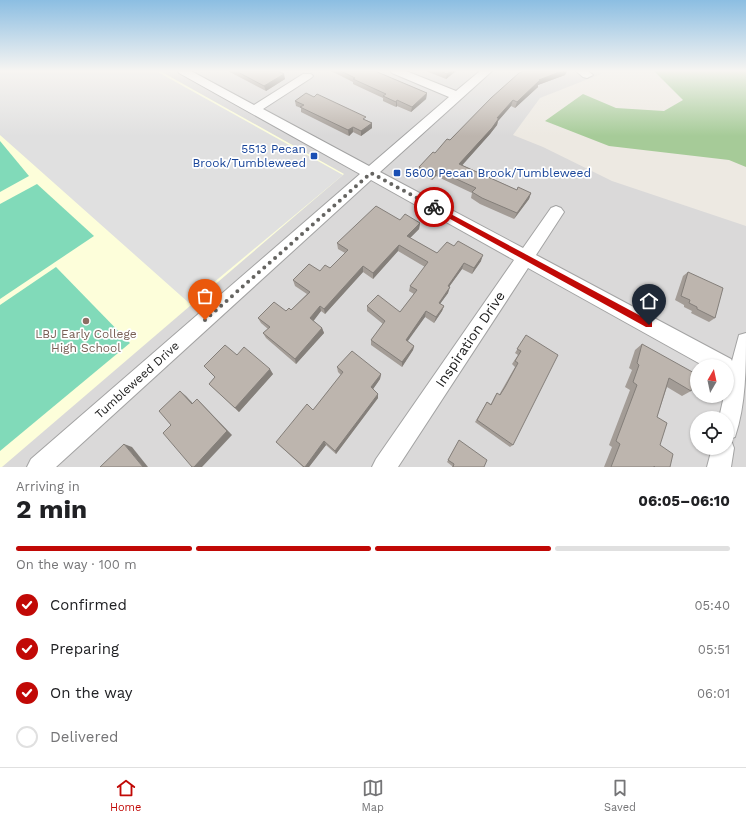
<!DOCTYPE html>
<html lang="en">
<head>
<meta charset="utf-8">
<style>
	:root { --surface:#fff; --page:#f6f6f6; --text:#202124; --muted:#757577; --line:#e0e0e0; --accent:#c10906 }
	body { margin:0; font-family:"Work Sans",sans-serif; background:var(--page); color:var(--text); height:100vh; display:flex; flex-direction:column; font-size:15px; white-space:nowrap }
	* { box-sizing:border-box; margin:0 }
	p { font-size:13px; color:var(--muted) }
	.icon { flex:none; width:22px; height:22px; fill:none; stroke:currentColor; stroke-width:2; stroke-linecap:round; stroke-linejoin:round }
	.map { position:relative; height:467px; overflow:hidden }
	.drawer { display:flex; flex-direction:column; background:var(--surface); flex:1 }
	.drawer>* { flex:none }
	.needle { width:26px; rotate:9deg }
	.buttons { position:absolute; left:690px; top:359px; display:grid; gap:8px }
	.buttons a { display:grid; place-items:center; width:44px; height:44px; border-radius:50%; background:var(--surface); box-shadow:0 1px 3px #0004; font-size:20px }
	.pin { position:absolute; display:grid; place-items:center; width:34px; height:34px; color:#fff; margin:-41px -17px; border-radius:50% 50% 50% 0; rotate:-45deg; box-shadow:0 0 4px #0007 }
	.pin .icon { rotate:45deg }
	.courier { position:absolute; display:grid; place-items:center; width:40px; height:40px; margin:-20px; border:3px solid #c10906; border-radius:50%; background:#fff; color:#222; box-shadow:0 1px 5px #0007 }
	.summary em { font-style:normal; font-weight:700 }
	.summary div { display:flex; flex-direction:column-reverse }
	.summary { display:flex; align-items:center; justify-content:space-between; height:68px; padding:0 16px }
	h1 { font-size:26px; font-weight:700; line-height:30px }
	.bar { display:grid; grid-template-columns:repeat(4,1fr); gap:6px 4px; align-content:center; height:48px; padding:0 16px }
	.bar i { height:5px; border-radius:3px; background:var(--line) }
	.bar .active { background:var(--accent) }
	.bar p { grid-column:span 4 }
	ol { padding:0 16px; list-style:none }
	li { display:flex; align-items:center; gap:12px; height:44px }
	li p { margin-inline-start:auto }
	li .icon { padding:4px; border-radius:50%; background:var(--accent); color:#fff; stroke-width:4 }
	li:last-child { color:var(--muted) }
	li i { width:22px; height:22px; border:2px solid var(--line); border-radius:50% }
	.dock { display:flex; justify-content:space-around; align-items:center; height:56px; border-top:1px solid var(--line); background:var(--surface); font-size:11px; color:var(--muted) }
	.dock a { display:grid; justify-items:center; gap:2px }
	.dock .active { color:var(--accent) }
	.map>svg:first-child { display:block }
</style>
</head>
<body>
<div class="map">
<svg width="746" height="467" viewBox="0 0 746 467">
	<rect width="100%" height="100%" fill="#ede9e2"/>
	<path fill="#dad9d9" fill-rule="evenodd" d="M0,71h596l5,3 -61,24 -27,37 30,12 69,34 134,45v241h-746zM697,366h30v30h-30zM697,418h30v30h-30z"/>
	<polygon fill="#fdfeda" points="0,71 160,71 344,174 2,467 0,467"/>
	<polygon fill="#a6cb98" points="654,71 746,71 746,167 729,160 609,146 545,121 583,94 616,108 664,111 683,100"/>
	<g fill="#81dab9">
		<polygon points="0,141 29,176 0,192"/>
		<polygon points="37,184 94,236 0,299 0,204"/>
		<polygon points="56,267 130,343 0,451 0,305"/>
	</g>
	<polygon fill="#e0e0e0" points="0,71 156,71 343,175 189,303 0,135"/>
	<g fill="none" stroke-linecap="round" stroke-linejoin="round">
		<defs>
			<g id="minor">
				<path d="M178,71h13l63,34 49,-31h8l2,2 -2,2 -48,31 106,57 80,-69 -57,-24 -1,-2h15l50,20 24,-20h12l-112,101 143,76 28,-40 5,-2 5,2 3,4 -28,43 195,104 1,2 7,-26 7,-2c0,35 0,71 -11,104l-6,2 2,1 3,8 -3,19h-24l5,-19h15v-30h-8l5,-22h3l2,-22 -2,1v-9h-23l-176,-98 -130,199h-26l4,-8 138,-199 -143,-80 -315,287h-29l4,-8 329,-285 -181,-101z"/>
				<polygon points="576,71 588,71 593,75 587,78 583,77"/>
			</g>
		</defs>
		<use href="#minor" stroke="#a3a3a3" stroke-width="2"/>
		<use href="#minor" fill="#fff" fill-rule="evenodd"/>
	</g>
	<g fill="#a39c96">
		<polygon points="228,71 278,71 285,79 266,91"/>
		<polygon points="331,71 375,71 427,93 426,99 411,112 397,106 396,107 383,101 383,98 353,84 353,82"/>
		<polygon points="426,71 456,71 446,79"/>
		<polygon points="523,71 567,71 565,75 538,85 538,87 515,108 511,106 498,121 497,125 490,134 462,165 517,190 531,193 529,199 514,219 480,204 471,198 472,193 436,176 432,180 418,173 419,167 450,140"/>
		<polygon points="295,101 366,120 372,123 372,128 361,136 353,132 349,136 301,112 301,108 296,106"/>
		<polygon points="400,220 420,223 419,229 410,238 437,253 481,261 472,274 462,269 449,287 448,293 440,304 444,306 442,311 434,323 425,317 407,341 414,346 413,350 402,367 371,345 371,340 383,324 367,311 367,306 400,312 414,294 409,291 410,286 425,267 398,251 373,279 363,272 325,314 321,311 313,321 322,328 324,333 296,364 266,338 263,333 268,329 261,323 258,318 291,310 307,294 295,286 293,280 330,268 345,253 338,249 337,243"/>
		<polygon points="688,272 715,318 709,322 691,313 692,311 684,307 684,305 675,300 683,276"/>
		<polygon points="526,335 513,445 510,447 475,422 487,402 491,404 495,396 497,393 499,395 515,367 512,364 518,355 515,353"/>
		<polygon points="642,344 691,391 682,396 667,387 657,417 660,445 670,467 604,467 612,447 609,445 630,390 625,387 632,370 629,368 635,350"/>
		<polygon points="237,355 273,374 239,412 209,384 215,377 204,366"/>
		<polygon points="337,367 381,374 380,379 373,389 378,394 378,398 336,454 326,445 309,467 303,467 276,442 313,410 341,375 338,372"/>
		<polygon points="459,440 484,467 452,467 452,466 447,462"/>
	</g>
	<g fill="#847f7a">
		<polygon points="451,71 456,71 446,79 447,74"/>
		<polygon points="562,71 567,71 565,75 538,85 538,87 515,108 517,102 539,80"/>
		<polygon points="284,74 285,79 266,91 264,86"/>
		<polygon points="427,93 426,99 411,112 412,107"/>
		<polygon points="397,100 397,106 396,107 396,102"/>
		<polygon points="513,100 511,106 498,121 497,125 490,134 458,170 459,164 497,118"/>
		<polygon points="372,123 372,128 361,136 361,131"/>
		<polygon points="353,127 353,132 349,136 348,130"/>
		<polygon points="437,170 436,176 432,180 433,174"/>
		<polygon points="531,193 529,199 514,219 517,213"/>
		<polygon points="420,223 419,229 406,242 407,236"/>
		<polygon points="399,245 398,251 373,279 373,273"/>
		<polygon points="483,255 481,261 472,274 474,268"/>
		<polygon points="464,263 462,269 446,291 448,286"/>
		<polygon points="363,266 363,272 325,314 324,309"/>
		<polygon points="450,287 448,293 437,308 439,303"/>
		<polygon points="320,306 321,311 312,323 310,318"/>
		<polygon points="444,306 442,311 434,323 436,317"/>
		<polygon points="426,311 425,317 405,345 406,340"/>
		<polygon points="322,328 324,333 296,364 295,359"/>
		<polygon points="414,346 413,350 402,367 402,362"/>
		<polygon points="270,369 273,374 239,412 235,408"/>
		<polygon points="381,374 380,379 371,392 371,387"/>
		<polygon points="180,391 186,396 198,409 192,404"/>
		<polygon points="378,394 378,398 336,454 335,451"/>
		<polygon points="197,399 202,404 232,435 202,467 194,467"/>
		<polygon points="324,441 326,445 309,467 305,467"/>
		<polygon points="124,444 132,447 148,467 143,467"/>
	</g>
	<g fill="#bdb5ae" stroke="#847f7a">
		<polygon points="236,71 278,71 284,74 264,86"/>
		<polygon points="341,71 375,71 427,93 412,107 397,100 396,102 383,96 386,94 353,79 355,78"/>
		<polygon points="439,71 451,71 447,74"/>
		<polygon points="523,71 562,71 539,80 540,80 517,102 513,100 497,118 499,118 492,128 459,164 517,190 518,187 531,193 517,213 482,198 472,192 476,188 437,170 433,174 419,167 433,152 435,153 447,139 450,140 491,98 519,73"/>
		<polygon points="306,93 314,97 317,94 366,117 363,119 372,123 361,131 353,127 348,130 300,107 304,105 295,101"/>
		<polygon points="376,206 400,220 405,214 420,223 407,236 437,253 447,242 454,246 458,241 483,255 474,268 464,263 448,286 450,287 439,303 444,306 436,317 426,311 406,340 414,346 402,362 371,340 385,321 367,306 378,295 400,312 417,290 410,286 428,262 399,245 373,273 363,266 324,309 320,306 310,318 322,328 295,359 263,333 270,327 258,318 274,302 286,311 289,308 291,310 310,292 293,280 309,264 320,271 325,265 330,268 348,250 337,243"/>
		<polygon points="688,272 723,288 715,318 697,309 697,307 689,303 690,300 681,296"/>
		<polygon points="526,335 558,355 513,445 477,420 487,402 491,405 497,393 500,395 505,387 518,363 515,361 521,351 517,349"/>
		<polygon points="642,344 696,374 691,391 669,378 657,417 667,423 660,445 673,454 670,467 655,467 654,466 654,467 611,467 620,444 616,441 637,385 633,382 639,365 637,363"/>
		<polygon points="225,345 237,355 244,347 270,369 235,408 209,384 215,377 204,366"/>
		<polygon points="352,351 381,374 371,387 378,394 335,451 324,441 305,467 304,467 276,442 307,404 313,410 343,372 337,367"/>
		<polygon points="180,391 192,404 197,399 227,431 194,467 192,467 163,433 171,425 159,411"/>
		<polygon points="459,440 487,460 484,467 453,467 454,464 448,460"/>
		<polygon points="124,444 143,467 100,467"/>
	</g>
	<linearGradient id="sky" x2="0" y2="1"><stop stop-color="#8cbee2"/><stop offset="0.52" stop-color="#f7f5f2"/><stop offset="1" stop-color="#f7f5f2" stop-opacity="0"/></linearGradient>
	<rect width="746" height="136" fill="url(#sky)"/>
	<polygon fill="#c10906" points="434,205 652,322 652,327 646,327 432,209 431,207"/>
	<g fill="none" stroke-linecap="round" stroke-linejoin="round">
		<polyline stroke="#656461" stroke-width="4" stroke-dasharray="0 7.2" points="205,320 371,173 434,207"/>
	</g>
	<g fill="#1a4fb4" stroke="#fff" stroke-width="1.5">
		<rect x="310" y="152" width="8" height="8" rx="2"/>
		<rect x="393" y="169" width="8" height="8" rx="2"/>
	</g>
	<circle fill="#8d6e63" stroke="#fff" stroke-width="1.5" cx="86" cy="321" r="4"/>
	<g text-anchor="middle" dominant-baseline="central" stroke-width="3.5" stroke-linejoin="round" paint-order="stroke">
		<g font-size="12" fill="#164399" stroke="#fff" text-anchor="end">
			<text x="306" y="149">5513 Pecan<tspan x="306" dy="14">Brook/Tumbleweed</tspan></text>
			<text x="405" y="173" text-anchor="start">5600 Pecan Brook/Tumbleweed</text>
		</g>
		<g font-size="12" fill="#785e54" stroke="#fff">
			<text x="86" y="334">LBJ Early College<tspan x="86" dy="14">High School</tspan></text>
		</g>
		<g font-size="12" fill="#1c1c1c" stroke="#fff">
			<text transform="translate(137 380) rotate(-42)">Tumbleweed Drive</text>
		</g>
		<g font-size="14" fill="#1c1c1c" stroke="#fff">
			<text transform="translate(470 339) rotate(-56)">Inspiration Drive</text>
		</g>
	</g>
</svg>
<div class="buttons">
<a><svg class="needle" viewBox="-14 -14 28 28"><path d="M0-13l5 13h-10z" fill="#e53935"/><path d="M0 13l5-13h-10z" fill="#757577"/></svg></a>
<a><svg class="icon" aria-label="locate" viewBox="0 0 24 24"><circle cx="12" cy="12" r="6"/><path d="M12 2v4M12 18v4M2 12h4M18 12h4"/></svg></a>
</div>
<div class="pin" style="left:205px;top:320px;background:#ea580c"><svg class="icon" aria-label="bag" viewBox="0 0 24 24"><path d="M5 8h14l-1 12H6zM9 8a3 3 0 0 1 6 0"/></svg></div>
<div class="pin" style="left:649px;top:325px;background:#1f2937"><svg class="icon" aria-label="home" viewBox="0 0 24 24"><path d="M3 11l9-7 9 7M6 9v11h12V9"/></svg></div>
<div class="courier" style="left:434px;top:207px"><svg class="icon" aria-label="bike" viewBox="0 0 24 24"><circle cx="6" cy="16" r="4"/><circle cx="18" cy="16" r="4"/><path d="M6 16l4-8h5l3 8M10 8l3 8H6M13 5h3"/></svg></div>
</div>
<section class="drawer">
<div class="summary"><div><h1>2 min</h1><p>Arriving in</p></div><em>06:05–06:10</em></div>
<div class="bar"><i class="active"></i><i class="active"></i><i class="active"></i><i></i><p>On the way · 100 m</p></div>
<ol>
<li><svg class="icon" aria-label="check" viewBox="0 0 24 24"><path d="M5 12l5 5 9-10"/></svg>Confirmed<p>05:40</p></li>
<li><svg class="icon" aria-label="check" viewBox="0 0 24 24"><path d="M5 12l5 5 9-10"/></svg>Preparing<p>05:51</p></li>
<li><svg class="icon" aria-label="check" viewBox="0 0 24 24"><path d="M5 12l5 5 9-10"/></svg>On the way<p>06:01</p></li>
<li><i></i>Delivered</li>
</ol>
</section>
<nav class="dock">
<a class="active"><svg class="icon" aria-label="home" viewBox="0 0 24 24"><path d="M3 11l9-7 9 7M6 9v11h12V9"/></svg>Home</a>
<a><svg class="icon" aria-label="map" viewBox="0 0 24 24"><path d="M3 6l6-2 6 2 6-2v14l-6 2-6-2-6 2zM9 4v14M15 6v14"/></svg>Map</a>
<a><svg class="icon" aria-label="saved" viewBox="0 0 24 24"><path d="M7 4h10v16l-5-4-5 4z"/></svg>Saved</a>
</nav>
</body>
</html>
